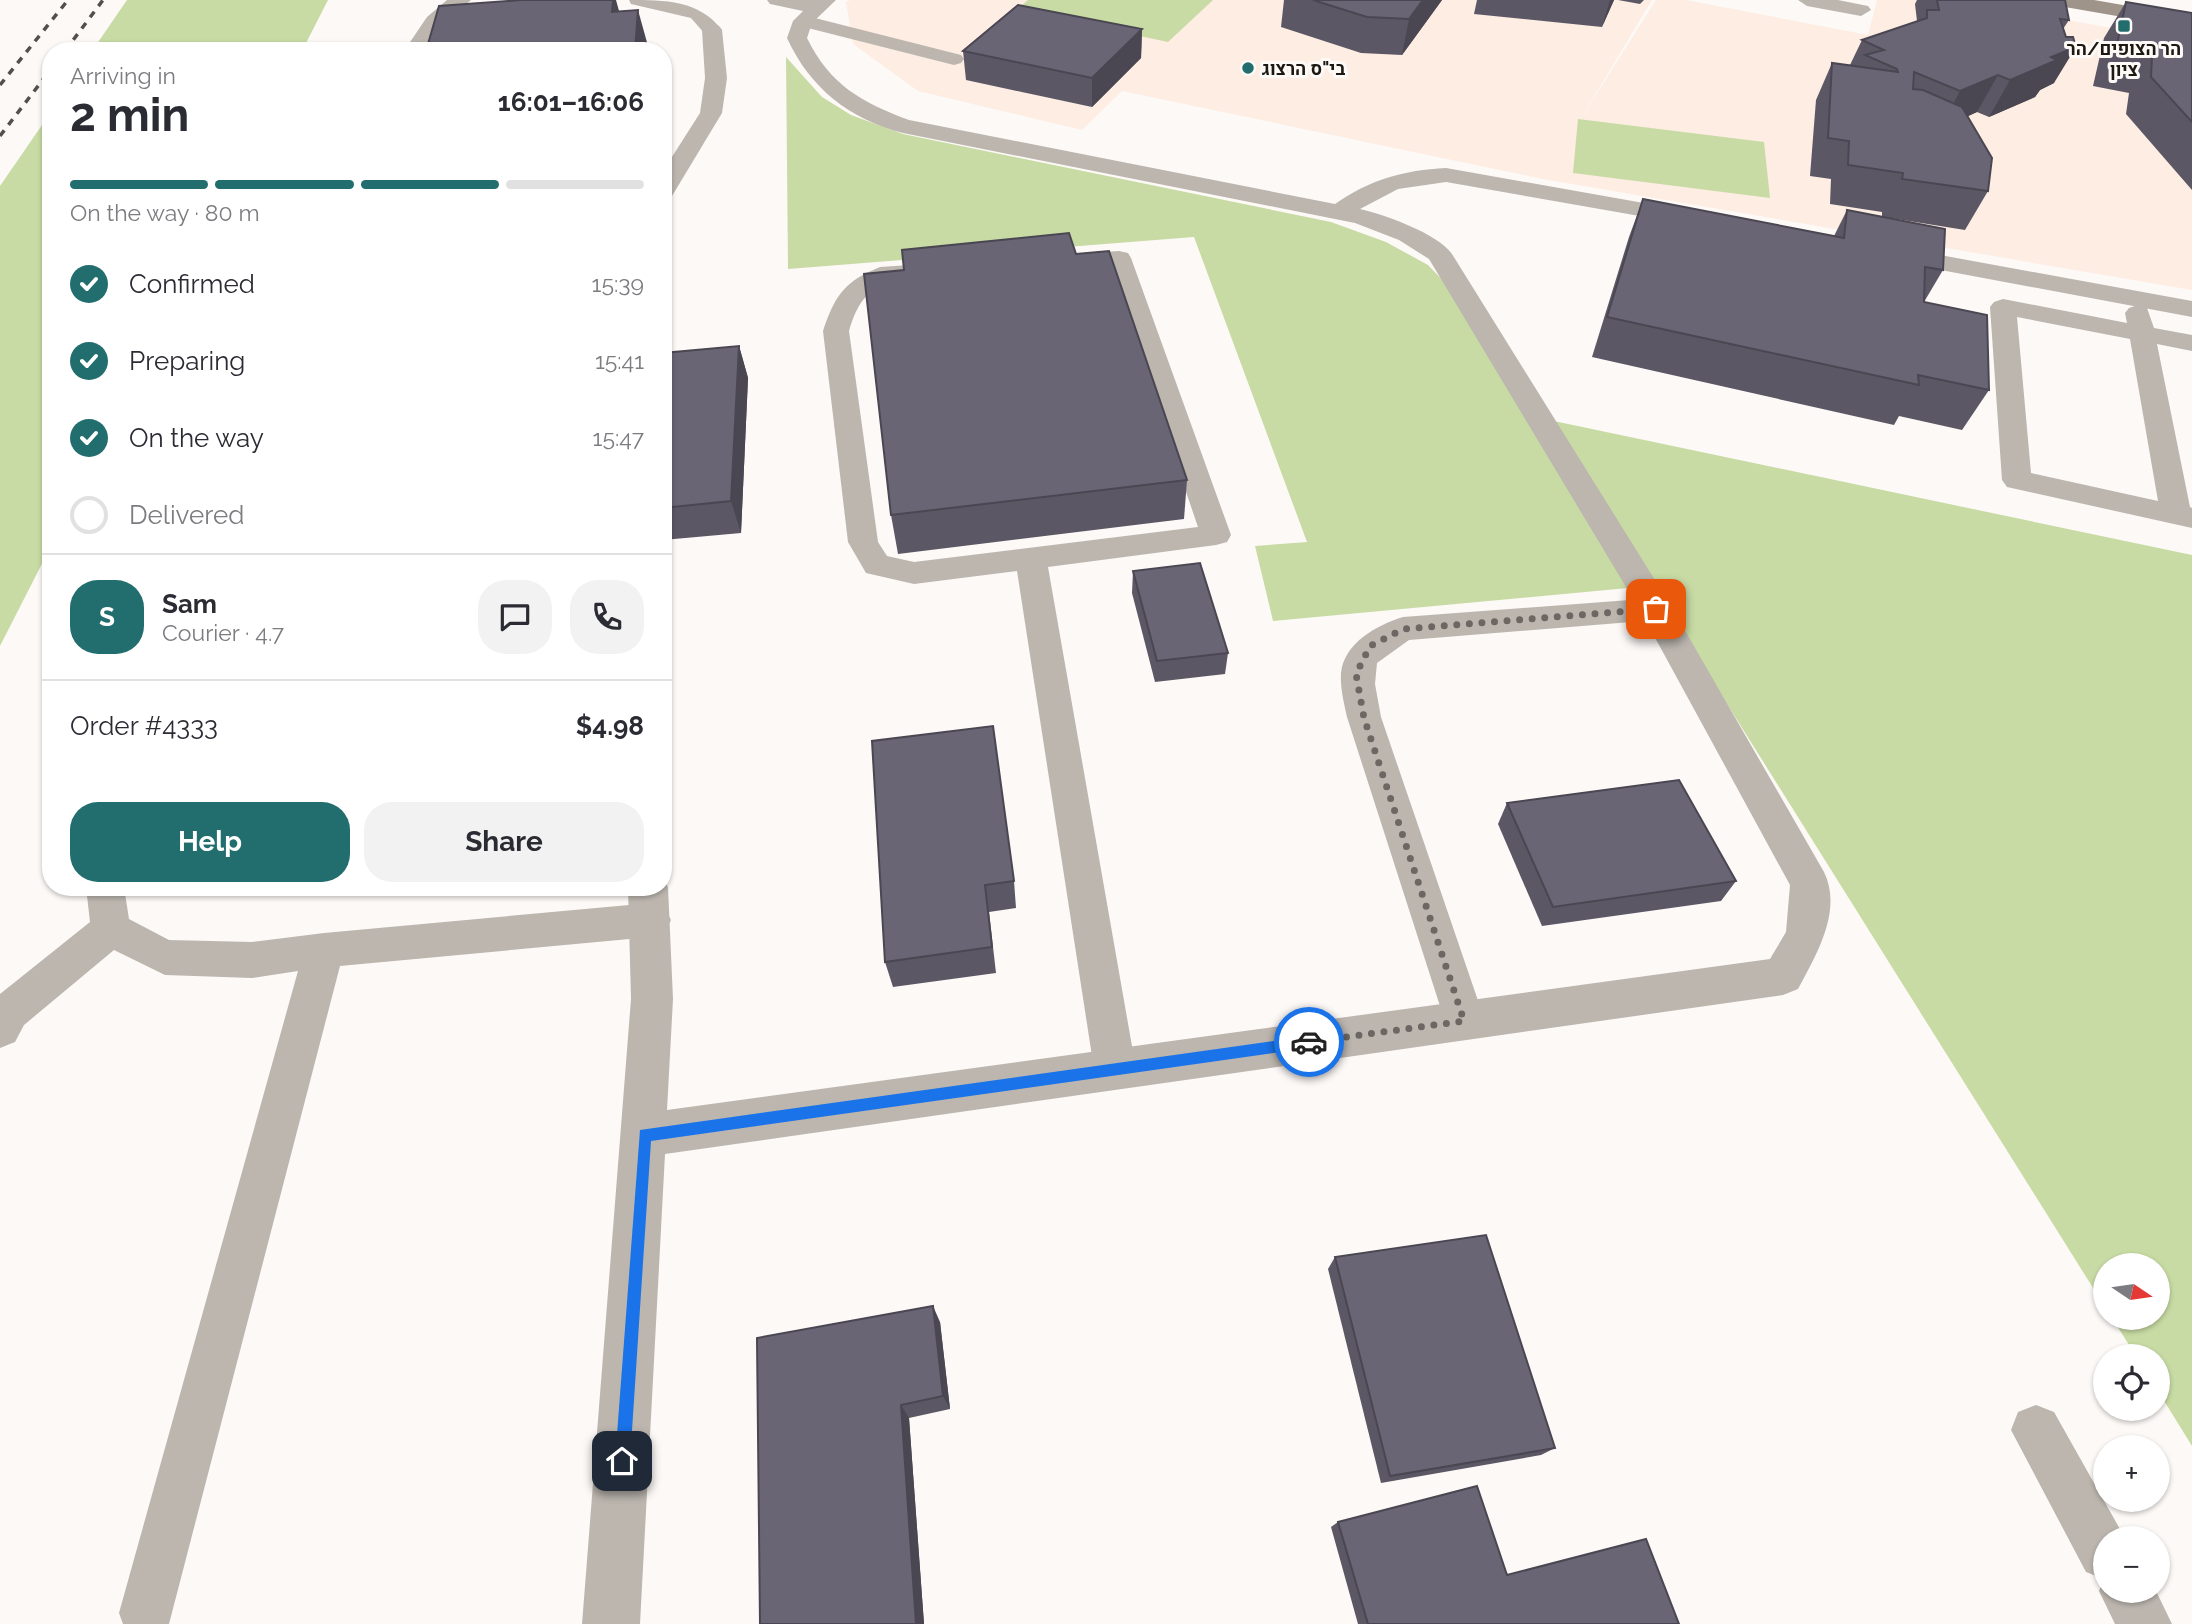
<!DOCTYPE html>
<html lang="en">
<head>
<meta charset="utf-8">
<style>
	:root { --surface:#fff; --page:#f2f2f3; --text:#2b2b33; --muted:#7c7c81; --line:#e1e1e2; --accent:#226d6d }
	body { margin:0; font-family:Raleway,Heebo,sans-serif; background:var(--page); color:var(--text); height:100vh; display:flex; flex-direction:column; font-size:26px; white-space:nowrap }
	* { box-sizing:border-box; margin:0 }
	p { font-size:23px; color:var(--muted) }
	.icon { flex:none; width:38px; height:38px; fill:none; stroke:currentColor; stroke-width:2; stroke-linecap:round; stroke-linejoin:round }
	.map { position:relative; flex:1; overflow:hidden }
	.sheet { position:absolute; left:42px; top:42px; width:630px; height:854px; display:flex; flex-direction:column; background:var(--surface); border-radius:28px; box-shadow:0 2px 5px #0004 }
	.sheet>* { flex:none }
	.needle { width:46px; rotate:103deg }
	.tools { position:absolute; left:2093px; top:1253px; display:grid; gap:14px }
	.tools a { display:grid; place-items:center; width:77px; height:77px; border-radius:50%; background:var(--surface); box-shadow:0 2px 5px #0004; font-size:35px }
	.pin { position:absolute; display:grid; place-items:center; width:60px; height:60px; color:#fff; margin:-30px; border-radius:14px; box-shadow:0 4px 10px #0006 }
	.courier { position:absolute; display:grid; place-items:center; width:70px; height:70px; margin:-35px; border:5px solid #1a73e8; border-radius:50%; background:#fff; color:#222; box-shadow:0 2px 9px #0007 }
	.head em { font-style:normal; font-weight:700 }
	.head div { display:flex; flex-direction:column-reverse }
	.head { display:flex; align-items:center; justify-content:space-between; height:119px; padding:0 28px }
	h1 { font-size:46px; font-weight:700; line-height:52px }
	.bar { display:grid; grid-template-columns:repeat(4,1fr); gap:10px 7px; align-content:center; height:84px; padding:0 28px }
	.bar i { height:9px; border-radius:5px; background:var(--line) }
	.bar .selected { background:var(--accent) }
	.bar p { grid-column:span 4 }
	.line { display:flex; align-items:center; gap:18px; padding:0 28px; border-top:2px solid var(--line) }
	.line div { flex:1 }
	.round { display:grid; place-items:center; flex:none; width:74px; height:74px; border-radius:28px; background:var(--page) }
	ol { padding:0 28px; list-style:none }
	li { display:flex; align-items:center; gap:21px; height:77px }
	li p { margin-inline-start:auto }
	li .icon { padding:7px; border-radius:50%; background:var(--accent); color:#fff; stroke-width:4 }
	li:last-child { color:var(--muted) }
	li i { width:38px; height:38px; border:4px solid var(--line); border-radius:50% }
	.cta { display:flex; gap:14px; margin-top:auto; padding:14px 28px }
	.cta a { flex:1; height:80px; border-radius:28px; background:var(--accent); color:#fff; font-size:28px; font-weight:700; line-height:80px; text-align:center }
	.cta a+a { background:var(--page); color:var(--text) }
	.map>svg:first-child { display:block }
</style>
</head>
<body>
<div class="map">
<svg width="2192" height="1624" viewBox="0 0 2192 1624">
	<rect width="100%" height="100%" fill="#fdf9f7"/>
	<polygon fill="#fdede3" points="850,0 1652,0 1580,120 1656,0 1686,0 1868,35 1877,0 1952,0 2192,42 2192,290 1543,179 1122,91 1082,130 918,91 853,44 846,2"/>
	<g fill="#c8dba4">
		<polygon points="127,0 328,0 302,51 92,51"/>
		<polygon points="1028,0 1213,0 1168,42 1016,10"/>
		<polygon points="786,57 822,97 851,115 903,134 1331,222 1386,242 1428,265 1465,303 1628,588 1273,621 1255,546 1307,542 1194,237 788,269"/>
		<polygon points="51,112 51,546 0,646 0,186"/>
		<polygon points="1578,119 1764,142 1770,198 1573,173"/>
		<polygon points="1549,420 2192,555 2192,1446 2158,1391 2158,1356 2136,1356 2112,1318 2158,1318 2158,1265 2105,1265 2105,1307"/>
	</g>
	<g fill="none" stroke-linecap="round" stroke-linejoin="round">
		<g fill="#bcb6af" fill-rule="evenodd">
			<polygon points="447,0 471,0 441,25 424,51 404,51 427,17"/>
			<path d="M629,0c36,0 70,0 93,30l-3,4h-14l-14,-16 -60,-14z"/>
			<polygon points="1798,0 1838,0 1868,6 1871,10 1861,16 1807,6"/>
			<polygon points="803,15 961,55 964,59 961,63 954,65 796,25 793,21"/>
			<path d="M1119,251l9,2 3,5 100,277 -4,7 -11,3 -168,22 88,502 -6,14 -15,6 -15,-6 -6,-14 -77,-498 -103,13 -48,-11 -18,-31 -25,-211c12,-36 22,-50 57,-64zM1109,266l89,261 -284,35 -27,-6 -9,-14 -29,-211c8,-27 17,-41 44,-52z"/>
			<path d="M2003,299l124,24 -2,-10 4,-5 9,-3 9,3 7,20 38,7v16l-35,-7 33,163 2,1v20l-185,-41 -5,-7 -12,-173 4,-5zM2017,317l113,22 28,162 -127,-28z"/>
			<path d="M1656,598l11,3 5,8 -5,8 -11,3 -247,20 -32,23 -2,21 6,33 104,304 -6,13 -15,6 -15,-6 -102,-317c-3,-14 -7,-29 -6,-44 3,-30 36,-48 62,-56z"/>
			<polygon points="86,887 124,887 129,919 169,940 252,942 324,933 651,903 665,908 671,920 665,932 651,937 340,966 169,1624 123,1624 119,1613 298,971 252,978 165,975 114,950 24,1025 15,1042 0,1048 0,994 90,922"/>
			<polygon points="2036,1405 2054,1412 2125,1538 2105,1538 2105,1591 2156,1591 2172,1624 2115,1624 2099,1591 2104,1579 2086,1572 2011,1430 2018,1412"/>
		</g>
		<g fill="#bcb6af" fill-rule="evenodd">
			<path d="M767,0h69l-24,23 -5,15c23,47 54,64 102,82l426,84c34,-24 69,-34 111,-36l254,45 3,5 -3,5 -9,2 -245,-43 -48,7 -38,20c25,6 77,24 92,45l216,347 156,271c19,39 -8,83 -26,117l-15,6 -1118,159 -25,470h-58l49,-625 -3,-112h35v-10l5,10 5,112 -6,111 1103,-151 16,-27 4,-47 -149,-273 -212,-353 -30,-19 -44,-17 -452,-90c-54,-14 -93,-45 -116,-95l6,-17 10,-10 -33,-7z"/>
			<polygon points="712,24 719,26 722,30 727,78 722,113 672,196 663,198 663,171 700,113 705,78 702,30 705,26"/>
			<polygon points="1891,246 2192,301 2192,317 1882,259 1878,254 1882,249"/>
		</g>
		<polygon fill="#9e948a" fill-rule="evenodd" points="2049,0 2094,0 2192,17 2192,29 2059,6 2052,4"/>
		<g stroke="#544f4b" stroke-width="3.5" stroke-dasharray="7 7" stroke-linecap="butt">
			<polyline points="65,51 103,0"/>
			<polyline points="0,85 68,0"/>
			<polyline points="0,136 51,69"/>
		</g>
	</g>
	<g fill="#5b5765">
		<polygon points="1284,0 1442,0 1402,55 1361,53 1281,27"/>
		<polygon points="1477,0 1614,0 1602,27 1474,14"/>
		<polygon points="1618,0 1644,0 1640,4"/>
		<polygon points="1917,0 2065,0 2069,20 2063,29 2054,83 2040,90 2035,97 1989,117 1977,112 1968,116 1988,191 1965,230 1884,217 1943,270 1924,302 1989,390 1962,430 1899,416 1894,425 1592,357 1629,237 1643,199 1834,236 1847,210 1882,217 1882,212 1830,204 1831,179 1810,176 1816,100 1832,63 1850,65 1862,40 1917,21 1915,4"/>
		<polygon points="2126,2 2192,13 2192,190 2126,114 2129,93 2093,86 2104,38"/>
		<polygon points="1142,29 1141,58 1092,107 966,80 963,51"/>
		<polygon points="1076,254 1187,480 1184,519 898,554 891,515"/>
		<polygon points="739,346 748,378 741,533 663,540 663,353"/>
		<polygon points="1133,571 1228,653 1225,674 1155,682 1132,593"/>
		<polygon points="872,741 1014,881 1016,908 989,912 996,973 893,987 885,962"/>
		<polygon points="1507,803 1736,881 1721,901 1542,926 1498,824"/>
		<polygon points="1335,1257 1555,1448 1541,1455 1381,1483 1328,1269"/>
		<polygon points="940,1322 950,1409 909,1418 924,1624 760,1624"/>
		<polygon points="1338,1522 1507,1575 1679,1624 1358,1624 1331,1527"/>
	</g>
	<g fill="#4a4752">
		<polygon points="613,0 616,0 624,29 612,12"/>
		<polygon points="1423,0 1442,0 1402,55 1409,19"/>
		<polygon points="1610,0 1614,0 1602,27"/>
		<polygon points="638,10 648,46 648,51 635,51"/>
		<polygon points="1142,29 1141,58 1092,107 1092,78"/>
		<polygon points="2076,47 2054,83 2040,90 2035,97 1989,117 2010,80 2051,57"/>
		<polygon points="1998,75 1977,112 1940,129 1960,91"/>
		<polygon points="739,346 748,378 741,533 731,501"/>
		<polygon points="933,1306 940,1322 950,1409 943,1396"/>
		<polygon points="901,1405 909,1418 924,1624 916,1624"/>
	</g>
	<g fill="#6a6575" stroke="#4a4752" stroke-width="2">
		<polygon points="522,0 613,0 612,12 638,10 635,51 426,51 439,6"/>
		<polygon points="1313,0 1423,0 1409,19 1367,17"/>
		<polygon points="1937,0 2065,0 2069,20 2060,19 2066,37 2073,37 2076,47 2051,57 2057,60 2010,80 1998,75 1960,91 1914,72 1913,89 1923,90 1962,107 1992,158 1988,191 1902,179 1903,173 1848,165 1849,141 1828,138 1832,63 1898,72 1897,69 1865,55 1884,50 1862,40 1927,18 1927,10 1939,10"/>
		<polygon points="2126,2 2192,13 2192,122 2151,77 2152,56 2116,49"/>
		<polygon points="1018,5 1142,29 1092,78 963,51"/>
		<polygon points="1643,199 1844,238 1847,210 1945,229 1943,270 1925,267 1924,302 1987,315 1989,390 1918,375 1919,385 1607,317"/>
		<polygon points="1069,233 1076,254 1109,251 1187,480 891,515 864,274 904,270 902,250"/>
		<polygon points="739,346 731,501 663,508 663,353"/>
		<polygon points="1200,563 1228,653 1157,661 1133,571"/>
		<polygon points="993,726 1014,881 985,885 992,947 885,962 872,741"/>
		<polygon points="1679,780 1736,881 1553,907 1507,803"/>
		<polygon points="1486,1235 1555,1448 1390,1476 1335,1257"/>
		<polygon points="933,1306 943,1396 901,1405 916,1624 760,1624 757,1338"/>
		<polygon points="1477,1486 1507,1575 1646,1539 1679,1624 1368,1624 1338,1522"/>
	</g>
	<polygon fill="#1a73e8" points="1309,1036 1316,1042 1309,1048 651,1141 630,1461 628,1466 622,1469 617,1466 615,1461 640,1130"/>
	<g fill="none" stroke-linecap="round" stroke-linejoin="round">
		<polyline stroke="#6c6763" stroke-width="7" stroke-dasharray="0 12.6" points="1309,1042 1464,1021 1364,718 1356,674 1370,646 1403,629 1656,609"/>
	</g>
	<g fill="#226d6d" stroke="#fdf9f7" stroke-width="2.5">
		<rect x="2117" y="19" width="14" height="14" rx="3.5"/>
		<circle cx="1248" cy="68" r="7"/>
	</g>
	<g text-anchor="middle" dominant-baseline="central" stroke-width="6" stroke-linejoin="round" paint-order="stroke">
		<g font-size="18" font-weight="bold" fill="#1e1813" stroke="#fdf9f7">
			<text x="2124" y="48">הר הצופים/הר<tspan x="2124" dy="21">ציון</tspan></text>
			<text x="1262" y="68" text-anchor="start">בי"ס הרצוג</text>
		</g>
	</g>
</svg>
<div class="tools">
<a><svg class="needle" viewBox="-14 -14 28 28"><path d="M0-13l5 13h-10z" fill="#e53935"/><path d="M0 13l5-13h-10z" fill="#7c7c81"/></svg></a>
<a><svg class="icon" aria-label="locate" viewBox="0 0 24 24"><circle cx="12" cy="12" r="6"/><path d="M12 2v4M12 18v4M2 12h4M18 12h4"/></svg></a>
<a>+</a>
<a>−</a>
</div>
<div class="pin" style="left:1656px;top:609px;background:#ea580c"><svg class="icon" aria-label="bag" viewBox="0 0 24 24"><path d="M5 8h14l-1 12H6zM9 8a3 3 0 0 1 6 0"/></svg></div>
<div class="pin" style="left:622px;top:1461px;background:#1f2937"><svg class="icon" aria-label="home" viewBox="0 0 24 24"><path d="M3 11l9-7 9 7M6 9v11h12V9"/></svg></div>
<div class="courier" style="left:1309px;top:1042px"><svg class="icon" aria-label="car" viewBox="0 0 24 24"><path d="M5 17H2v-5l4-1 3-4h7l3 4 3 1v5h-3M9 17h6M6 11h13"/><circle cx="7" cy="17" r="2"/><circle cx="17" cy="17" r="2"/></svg></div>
<section class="sheet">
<div class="head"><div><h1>2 min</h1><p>Arriving in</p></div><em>16:01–16:06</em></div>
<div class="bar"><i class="selected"></i><i class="selected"></i><i class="selected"></i><i></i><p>On the way · 80 m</p></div>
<ol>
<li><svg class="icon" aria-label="check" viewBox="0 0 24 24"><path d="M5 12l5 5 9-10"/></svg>Confirmed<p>15:39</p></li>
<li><svg class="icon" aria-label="check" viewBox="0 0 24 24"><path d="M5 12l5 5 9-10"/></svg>Preparing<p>15:41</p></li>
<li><svg class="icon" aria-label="check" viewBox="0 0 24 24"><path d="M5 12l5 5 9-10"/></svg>On the way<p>15:47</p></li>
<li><i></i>Delivered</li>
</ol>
<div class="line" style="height:126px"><b class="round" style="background:var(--accent);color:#fff">S</b><div><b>Sam</b><p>Courier · 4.7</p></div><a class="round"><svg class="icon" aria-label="chat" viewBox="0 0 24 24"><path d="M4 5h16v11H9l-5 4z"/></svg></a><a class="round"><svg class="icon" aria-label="phone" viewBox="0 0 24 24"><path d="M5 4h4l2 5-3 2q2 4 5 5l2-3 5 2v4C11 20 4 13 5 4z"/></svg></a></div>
<div class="line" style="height:91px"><div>Order #4333</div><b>$4.98</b></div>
<div class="cta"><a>Help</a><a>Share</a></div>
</section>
</div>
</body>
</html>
